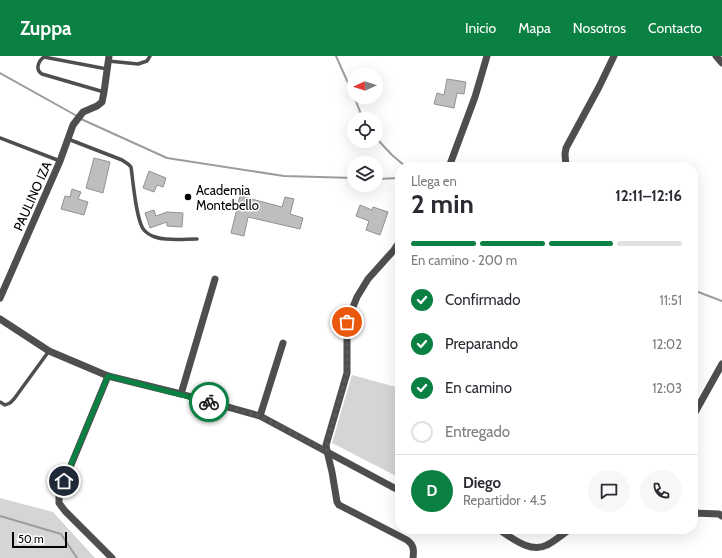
<!DOCTYPE html>
<html lang="es">
<head>
<meta charset="utf-8">
<style>
	:root { --surface:#fff; --page:#f7f7f7; --text:#2b2b33; --muted:#7c7c81; --line:#e1e1e2; --accent:#0b8043 }
	body { margin:0; font-family:Cabin,sans-serif; background:var(--page); color:var(--text); height:100vh; display:flex; flex-direction:column; font-size:15px; white-space:nowrap }
	* { box-sizing:border-box; margin:0 }
	p { font-size:13px; color:var(--muted) }
	.icon { flex:none; width:22px; height:22px; fill:none; stroke:currentColor; stroke-width:2; stroke-linecap:round; stroke-linejoin:round }
	.map { position:relative; flex:1; overflow:hidden }
	.panel { position:absolute; left:395px; top:106px; width:303px; height:372px; display:flex; flex-direction:column; background:var(--surface); border-radius:16px; box-shadow:0 4px 16px #0002 }
	.panel>* { flex:none }
	.needle { width:26px; rotate:267deg }
	.controls { position:absolute; left:347px; top:12px; display:grid; gap:8px }
	.controls a { display:grid; place-items:center; width:36px; height:36px; border-radius:50%; background:var(--surface); box-shadow:0 4px 16px #0002; font-size:20px }
	.scale { position:absolute; left:12px; bottom:10px; width:55px; box-sizing:border-box; padding-left:4px; border:2px solid #000; border-top:0; font-size:11px; line-height:14px; white-space:nowrap; color:#000; -webkit-text-stroke:3px #fff; paint-order:stroke }
	.pin { position:absolute; display:grid; place-items:center; width:34px; height:34px; color:#fff; margin:-17px; border:2px solid #fff; border-radius:50%; box-shadow:0 1px 4px #0007 }
	.courier { position:absolute; display:grid; place-items:center; width:40px; height:40px; margin:-20px; border:3px solid #0b8043; border-radius:50%; background:#fff; color:#222; box-shadow:0 1px 5px #0007 }
	.overview em { font-style:normal; font-weight:700 }
	.overview div { display:flex; flex-direction:column-reverse }
	.overview { display:flex; align-items:center; justify-content:space-between; height:68px; padding:0 16px }
	h1 { font-size:26px; font-weight:700; line-height:30px }
	.bar { display:grid; grid-template-columns:repeat(4,1fr); gap:6px 4px; align-content:center; height:48px; padding:0 16px }
	.bar i { height:5px; border-radius:3px; background:var(--line) }
	.bar .active { background:var(--accent) }
	.bar p { grid-column:span 4 }
	.line { display:flex; align-items:center; gap:10px; padding:0 16px; border-top:1px solid var(--line) }
	.line div { flex:1 }
	.round { display:grid; place-items:center; flex:none; width:42px; height:42px; border-radius:21px; background:var(--page) }
	ol { padding:0 16px; list-style:none }
	li { display:flex; align-items:center; gap:12px; height:44px }
	li p { margin-inline-start:auto }
	li .icon { padding:4px; border-radius:50%; background:var(--accent); color:#fff; stroke-width:4 }
	li:last-child { color:var(--muted) }
	li i { width:22px; height:22px; border:2px solid var(--line); border-radius:50% }
	header { display:flex; align-items:center; gap:24px; box-sizing:border-box; height:56px; padding:0 20px; background:var(--accent); color:#fff }
	header strong { font-size:19px }
	nav { display:flex; gap:22px; margin-inline-start:auto; font-size:14px }
	.map>svg:first-child { display:block }
</style>
</head>
<body>
<header>
<strong>Zuppa</strong>
<nav><a>Inicio</a><a>Mapa</a><a>Nosotros</a><a>Contacto</a></nav>
</header>
<div class="map">
<svg width="722" height="502" viewBox="0 0 722 502">
	<rect width="100%" height="100%" fill="#fff"/>
	<g fill="#d5d5d5">
		<polygon points="352,319 400,332 400,422 332,387"/>
		<polygon points="0,442 53,456 95,502 0,502"/>
	</g>
	<g fill="none" stroke-linecap="round" stroke-linejoin="round">
		<g stroke="#9c9c9c" stroke-width="2">
			<polyline points="336,0 353,38 363,63"/>
			<polyline points="0,17 77,60"/>
			<polyline points="81,63 167,102 284,120 354,122"/>
			<polyline points="376,82 392,99 406,111"/>
			<polyline points="376,123 400,122"/>
			<polyline points="693,234 722,245"/>
			<polyline points="0,460 61,478 77,502"/>
		</g>
	</g>
	<g fill="#bebebe" stroke="#929292">
		<polygon points="447,23 466,26 464,38 457,37 454,52 434,48 437,37 444,39"/>
		<polygon points="94,102 110,106 103,137 86,132"/>
		<polygon points="149,115 166,122 163,131 157,129 154,136 143,132"/>
		<polygon points="72,133 81,136 78,143 88,146 84,159 61,153 65,140 70,141"/>
		<polygon points="240,140 282,151 285,141 294,143 290,158 303,162 300,173 248,161 244,180 231,177"/>
		<polygon points="360,149 372,154 373,151 388,156 380,179 366,174 369,165 356,160"/>
		<polygon points="154,154 156,160 167,156 183,157 182,171 167,170 167,166 150,172 145,157"/>
	</g>
	<g fill="none" stroke-linecap="round" stroke-linejoin="round">
		<g stroke="#4e4e4e" stroke-width="3.5">
			<polyline points="108,5 138,8 147,5 150,0"/>
			<path d="M104,36l-62,-18c-7,-4 -4,-13 2,-17l63,12"/>
			<polyline points="0,82 60,105"/>
			<path d="M68,83l54,21 6,4 3,3c2,13 5,54 13,63 5,6 15,9 22,9 10,1 21,0 31,0"/>
			<polyline points="0,346 5,349 10,347 14,343 49,295"/>
		</g>
		<g stroke="#4e4e4e" stroke-width="7">
			<polyline points="716,0 722,7"/>
			<polyline points="449,111 475,41 487,0"/>
			<polyline points="566,111 565,98 566,92 599,31 614,0"/>
			<path d="M400,185l-6,9 -26,29 -11,18 -10,25v51l-21,72 1,6 5,21 5,30 2,3 68,35c7,5 7,10 6,18"/>
			<polyline points="0,242 60,105 73,69 83,56 97,50 102,46 104,36 109,0"/>
			<polyline points="0,263 49,295 108,320 181,338 260,360 400,435"/>
			<polyline points="108,320 59,438 59,447 65,455 112,502"/>
			<polyline points="181,338 215,223"/>
			<polyline points="260,360 283,287"/>
			<polyline points="693,360 722,308"/>
			<polyline points="693,457 719,458 722,460"/>
			<path d="M498,473c13,8 32,25 49,16 8,-4 16,-11 23,-16"/>
		</g>
	</g>
	<g fill="none" stroke-linecap="round" stroke-linejoin="round">
		<polyline stroke="#595959" stroke-width="4" stroke-dasharray="0 7.2" points="209,346 260,360 327,395 326,390 347,317 347,266"/>
		<polyline stroke="#0b8043" stroke-width="5" points="64,425 108,320 209,346"/>
	</g>
	<circle fill="#000" stroke="#fff" stroke-width="1.5" cx="188" cy="141" r="4"/>
	<g text-anchor="middle" dominant-baseline="central" stroke-width="3" stroke-linejoin="round" paint-order="stroke">
		<g font-size="13" fill="#000" stroke="#fff" text-anchor="start">
			<text x="196" y="134">Academia<tspan x="196" dy="15">Montebello</tspan></text>
		</g>
		<g font-size="13" fill="#000" stroke="#fff">
			<text transform="translate(32 140) rotate(-66)">PAULINO IZA</text>
		</g>
	</g>
</svg>
<div class="controls">
<a><svg class="needle" viewBox="-14 -14 28 28"><path d="M0-13l5 13h-10z" fill="#e53935"/><path d="M0 13l5-13h-10z" fill="#7c7c81"/></svg></a>
<a><svg class="icon" aria-label="locate" viewBox="0 0 24 24"><circle cx="12" cy="12" r="6"/><path d="M12 2v4M12 18v4M2 12h4M18 12h4"/></svg></a>
<a><svg class="icon" aria-label="layers" viewBox="0 0 24 24"><path d="M12 4l9 5-9 5-9-5zM3 14l9 5 9-5"/></svg></a>
</div>
<div class="scale">50 m</div>
<div class="pin" style="left:347px;top:266px;background:#ea580c"><svg class="icon" aria-label="bag" viewBox="0 0 24 24"><path d="M5 8h14l-1 12H6zM9 8a3 3 0 0 1 6 0"/></svg></div>
<div class="pin" style="left:64px;top:425px;background:#1f2937"><svg class="icon" aria-label="home" viewBox="0 0 24 24"><path d="M3 11l9-7 9 7M6 9v11h12V9"/></svg></div>
<div class="courier" style="left:209px;top:346px"><svg class="icon" aria-label="bike" viewBox="0 0 24 24"><circle cx="6" cy="16" r="4"/><circle cx="18" cy="16" r="4"/><path d="M6 16l4-8h5l3 8M10 8l3 8H6M13 5h3"/></svg></div>
<section class="panel">
<div class="overview"><div><h1>2 min</h1><p>Llega en</p></div><em>12:11–12:16</em></div>
<div class="bar"><i class="active"></i><i class="active"></i><i class="active"></i><i></i><p>En camino · 200 m</p></div>
<ol>
<li><svg class="icon" aria-label="check" viewBox="0 0 24 24"><path d="M5 12l5 5 9-10"/></svg>Confirmado<p>11:51</p></li>
<li><svg class="icon" aria-label="check" viewBox="0 0 24 24"><path d="M5 12l5 5 9-10"/></svg>Preparando<p>12:02</p></li>
<li><svg class="icon" aria-label="check" viewBox="0 0 24 24"><path d="M5 12l5 5 9-10"/></svg>En camino<p>12:03</p></li>
<li><i></i>Entregado</li>
</ol>
<div class="line" style="height:72px"><b class="round" style="background:var(--accent);color:#fff">D</b><div><b>Diego</b><p>Repartidor · 4.5</p></div><a class="round"><svg class="icon" aria-label="chat" viewBox="0 0 24 24"><path d="M4 5h16v11H9l-5 4z"/></svg></a><a class="round"><svg class="icon" aria-label="phone" viewBox="0 0 24 24"><path d="M5 4h4l2 5-3 2q2 4 5 5l2-3 5 2v4C11 20 4 13 5 4z"/></svg></a></div>
</section>
</div>
</body>
</html>
